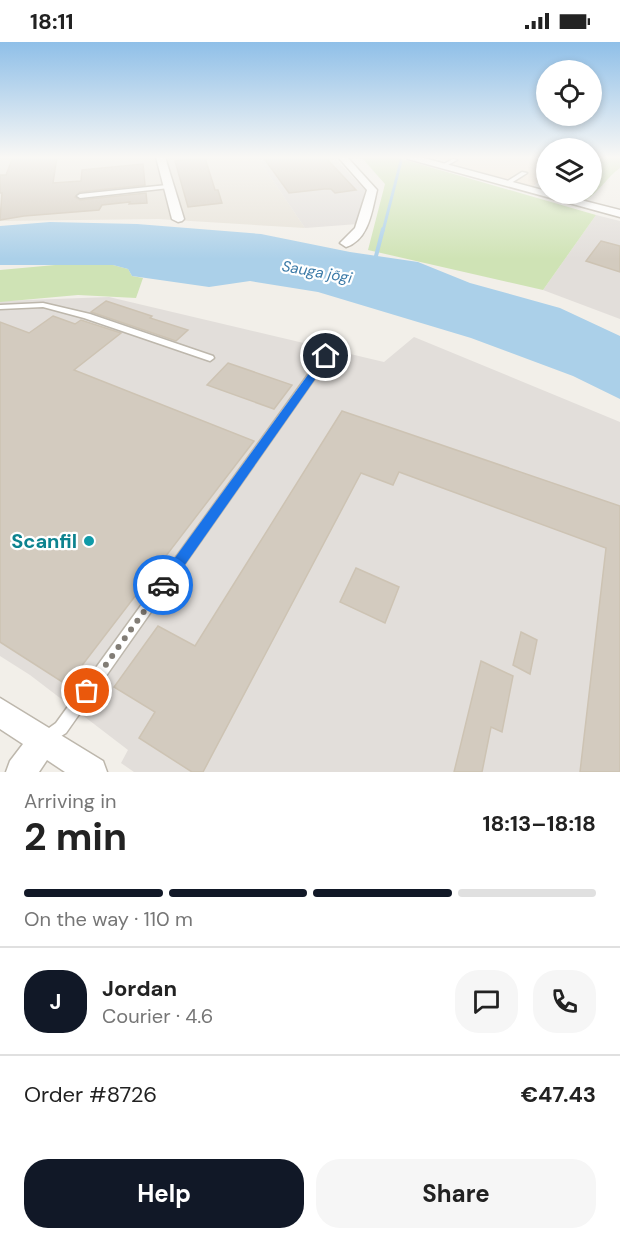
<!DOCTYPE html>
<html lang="en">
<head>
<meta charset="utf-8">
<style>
	:root { --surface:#fff; --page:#f6f6f6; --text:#222; --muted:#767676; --line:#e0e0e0; --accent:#111827 }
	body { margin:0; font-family:"DM Sans",sans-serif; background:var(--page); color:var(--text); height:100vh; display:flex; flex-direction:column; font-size:22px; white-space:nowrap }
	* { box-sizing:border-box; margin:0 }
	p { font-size:20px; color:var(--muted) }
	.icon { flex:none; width:33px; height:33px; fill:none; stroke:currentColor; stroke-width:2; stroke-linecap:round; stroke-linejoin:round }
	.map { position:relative; height:730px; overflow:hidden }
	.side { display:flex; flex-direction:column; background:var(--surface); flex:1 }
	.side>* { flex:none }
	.buttons { position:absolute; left:536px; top:18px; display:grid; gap:12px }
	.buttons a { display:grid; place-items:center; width:66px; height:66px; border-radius:50%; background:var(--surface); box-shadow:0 3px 9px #0003; font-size:30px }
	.pin { position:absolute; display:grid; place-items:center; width:51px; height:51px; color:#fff; margin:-26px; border:3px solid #fff; border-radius:50%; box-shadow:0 2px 6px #0007 }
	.courier { position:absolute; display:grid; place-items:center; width:60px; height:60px; margin:-30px; border:4px solid #1a73e8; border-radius:50%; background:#fff; color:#222; box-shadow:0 2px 8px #0007 }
	.summary em { font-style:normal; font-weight:700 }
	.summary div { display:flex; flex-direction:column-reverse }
	.summary { display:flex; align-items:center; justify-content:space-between; height:102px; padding:0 24px }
	h1 { font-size:39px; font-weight:700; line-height:45px }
	.bar { display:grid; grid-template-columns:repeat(4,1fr); gap:9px 6px; align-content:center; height:72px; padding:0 24px }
	.bar i { height:8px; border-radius:4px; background:var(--line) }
	.bar .active { background:var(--accent) }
	.bar p { grid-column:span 4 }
	.line { display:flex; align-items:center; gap:15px; padding:0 24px; border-top:2px solid var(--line) }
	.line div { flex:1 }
	.round { display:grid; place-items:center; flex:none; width:63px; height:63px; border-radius:24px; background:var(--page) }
	.action { display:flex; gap:12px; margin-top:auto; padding:12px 24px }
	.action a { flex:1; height:69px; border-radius:24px; background:var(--accent); color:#fff; font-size:24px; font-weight:700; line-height:69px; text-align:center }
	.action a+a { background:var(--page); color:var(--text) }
	.status { display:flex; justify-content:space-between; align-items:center; height:42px; padding:0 30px; background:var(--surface); direction:ltr }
	.status svg { height:16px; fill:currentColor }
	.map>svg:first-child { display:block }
</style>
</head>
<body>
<div class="status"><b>18:11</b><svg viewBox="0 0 49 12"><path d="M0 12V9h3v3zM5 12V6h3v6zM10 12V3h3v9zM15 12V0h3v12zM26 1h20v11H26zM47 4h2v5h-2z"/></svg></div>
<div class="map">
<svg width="620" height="730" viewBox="0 0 620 730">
	<rect width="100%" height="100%" fill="#f2efe9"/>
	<polygon fill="#e6e1d7" points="0,115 257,115 305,186 158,177 0,179"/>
	<polygon fill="#f2e6d6" points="440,115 546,115 546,134 532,145 441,118"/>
	<g fill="#e2deda">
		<polygon points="257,115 334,115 365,148 358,182 305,186"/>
		<polygon points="596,173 620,179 620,277 543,248"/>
		<polygon points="109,255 384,320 414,295 620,380 620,730 134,730 121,721 128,708 30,633 0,614 0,259"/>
	</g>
	<g fill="#cfe3b5">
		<polygon points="365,115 395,115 596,173 543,248 368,208 385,142 362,116"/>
		<path d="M591,115h29v11c-13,9 -20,23 -34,32l-26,-6h31z"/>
		<polygon points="55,223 113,223 128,227 132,234 143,236 136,256 78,253 0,260 0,228"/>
	</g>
	<polygon fill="#abd0e9" points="50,180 137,182 261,192 350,210 418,220 470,241 560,266 620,294 620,357 573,334 471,296 318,250 250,239 209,245 132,234 128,227 113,223 0,223 0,184"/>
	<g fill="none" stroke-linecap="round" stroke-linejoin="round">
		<polyline stroke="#abd0e9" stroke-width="3" points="383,189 401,119"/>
		<polyline stroke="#abd0e9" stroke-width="4" points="376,214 383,187"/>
	</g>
	<g fill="#d3cbbf" stroke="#cdc3b3" stroke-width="1.5">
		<polygon points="13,115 57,115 53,141 81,139 82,128 143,122 145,143 80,150 75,155 80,158 146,151 147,161 129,162 130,160 102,163 99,168 24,174 0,178 2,151 0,151 0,133 6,133"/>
		<polygon points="263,115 325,115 356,148 335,151 331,147 324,147 289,151"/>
		<polygon points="205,116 215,148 218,148 222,161 188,165 175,119"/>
		<polygon points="601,199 620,204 620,230 586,219"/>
		<polygon points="106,259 152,274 150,276 188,288 176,299 91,270"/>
		<polygon points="53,274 75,282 81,278 121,291 74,328 254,399 67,643 0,600 0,280 29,291"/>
		<polygon points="228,321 292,343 274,367 207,343"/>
		<polygon points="342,369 620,464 620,730 580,730 606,506 399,430 393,443 361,431 203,730 192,730 139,696 155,670 114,645 158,584 195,604"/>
		<polygon points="356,526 399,545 385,581 340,560"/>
		<polygon points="521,590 537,598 530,632 513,623"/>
		<polygon points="481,619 513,634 502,690 491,685 482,730 454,730"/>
	</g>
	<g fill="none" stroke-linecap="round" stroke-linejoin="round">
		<defs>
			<g id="service">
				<polygon points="453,117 457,118 444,125 440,124"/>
				<polygon points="522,130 527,131 508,143 503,142"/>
				<polygon points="167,143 170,145 169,146 80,156 77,154 80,152"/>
				<polygon points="43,261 90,272 213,314 214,316 210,319 207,318 84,276 43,265 0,267 0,263"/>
				<polygon points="326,311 330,314 329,316 66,691 47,703 42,701 40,696 42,691 56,681 323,312"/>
			</g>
			<g id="minor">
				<polygon points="156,115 165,115 184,177 182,179 178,180 172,177"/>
				<path d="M338,115h9l30,33c-5,20 -8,50 -31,57l-6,-4 15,-15 12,-38z"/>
				<polygon points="407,115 420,115 546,149 546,152 557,152 620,168 620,175 408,117"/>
				<polygon points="0,656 103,719 107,730 65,730 47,718 39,730 6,730 10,719 23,702 0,687"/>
			</g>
		</defs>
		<use href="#service" stroke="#bdb7ac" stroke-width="3"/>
		<use href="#minor" stroke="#bdb7ac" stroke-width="3"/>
		<use href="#service" fill="#fff" fill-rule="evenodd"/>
		<use href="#minor" fill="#fff" fill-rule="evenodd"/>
	</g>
	<linearGradient id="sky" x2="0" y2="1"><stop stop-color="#8fbfe8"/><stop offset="0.53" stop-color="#f9f8f5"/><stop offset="1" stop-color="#f9f8f5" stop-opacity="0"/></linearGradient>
	<rect width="620" height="217" fill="url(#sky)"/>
	<polygon fill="#1a73e8" points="326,311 330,312 330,316 168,547 163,549 158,547 156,543 158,539 323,312"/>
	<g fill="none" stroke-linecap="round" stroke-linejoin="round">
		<polyline stroke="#827d76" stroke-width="6" stroke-dasharray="0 10.8" points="87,649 163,543"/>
	</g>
	<circle fill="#0f9aa8" stroke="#fff" stroke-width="2" cx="89" cy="499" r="6"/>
	<g text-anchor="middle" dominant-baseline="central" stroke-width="4.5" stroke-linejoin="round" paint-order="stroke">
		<g font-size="15" font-style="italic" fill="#3b7aa7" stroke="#fff">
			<text transform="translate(317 230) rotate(10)">Sauga jõgi</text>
		</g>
		<g font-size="20" font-weight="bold" fill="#0d838f" stroke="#fff" text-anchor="end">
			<text x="77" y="499">Scanfil</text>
		</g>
	</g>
</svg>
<div class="buttons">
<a><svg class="icon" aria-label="locate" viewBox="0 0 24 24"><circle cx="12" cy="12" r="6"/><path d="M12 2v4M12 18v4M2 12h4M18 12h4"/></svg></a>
<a><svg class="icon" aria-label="layers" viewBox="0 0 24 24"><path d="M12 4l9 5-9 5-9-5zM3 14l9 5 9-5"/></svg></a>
</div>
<div class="pin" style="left:87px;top:649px;background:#ea580c"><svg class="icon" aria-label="bag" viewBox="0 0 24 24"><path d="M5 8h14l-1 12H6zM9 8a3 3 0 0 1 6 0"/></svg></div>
<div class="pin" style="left:326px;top:314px;background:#1f2937"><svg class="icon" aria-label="home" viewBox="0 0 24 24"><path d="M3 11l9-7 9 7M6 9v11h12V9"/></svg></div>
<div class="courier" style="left:163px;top:543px"><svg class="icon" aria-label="car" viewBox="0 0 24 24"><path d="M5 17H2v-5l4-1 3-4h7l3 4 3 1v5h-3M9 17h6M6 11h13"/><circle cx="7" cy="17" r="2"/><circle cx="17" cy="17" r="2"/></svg></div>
</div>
<section class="side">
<div class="summary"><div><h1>2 min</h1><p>Arriving in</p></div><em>18:13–18:18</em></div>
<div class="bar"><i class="active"></i><i class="active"></i><i class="active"></i><i></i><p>On the way · 110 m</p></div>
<div class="line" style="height:108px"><b class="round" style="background:var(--accent);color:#fff">J</b><div><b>Jordan</b><p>Courier · 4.6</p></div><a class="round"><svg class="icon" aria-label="chat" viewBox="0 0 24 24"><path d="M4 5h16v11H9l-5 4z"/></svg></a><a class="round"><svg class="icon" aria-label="phone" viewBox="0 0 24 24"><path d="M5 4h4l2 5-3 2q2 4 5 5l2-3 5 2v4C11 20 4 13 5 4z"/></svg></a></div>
<div class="line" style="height:78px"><div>Order #8726</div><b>€47.43</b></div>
<div class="action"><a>Help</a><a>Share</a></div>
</section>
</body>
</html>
